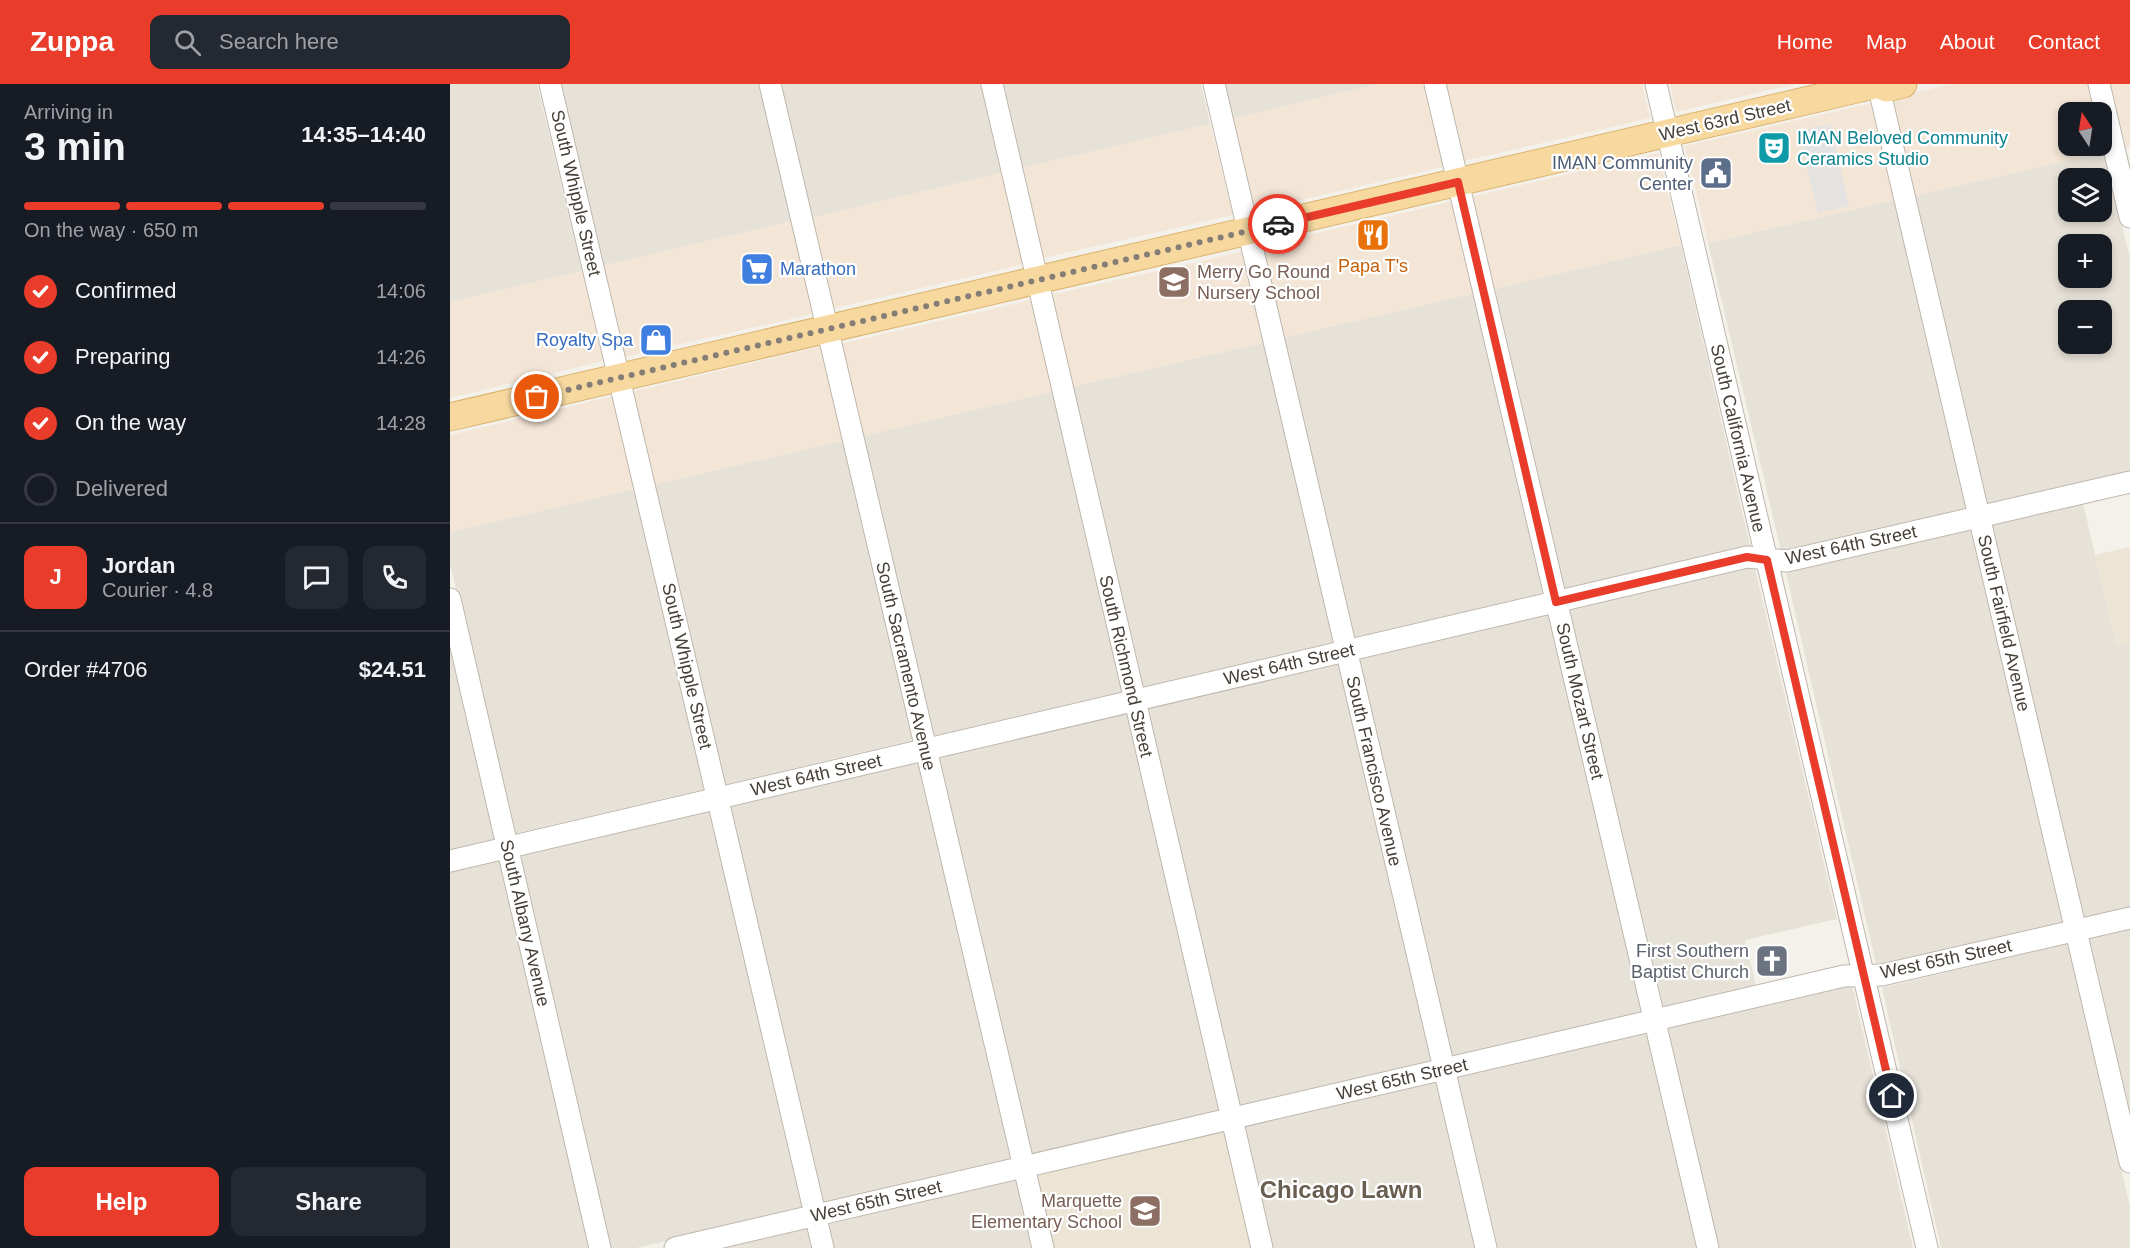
<!DOCTYPE html>
<html lang="en">
<head>
<meta charset="utf-8">
<style>
	:root { --surface:#171b24; --page:#242831; --text:#f1f3f6; --muted:#9ea1a6; --line:#363941; --accent:#e93c2b }
	body { margin:0; font-family:Arial,sans-serif; background:var(--page); color:var(--text); height:100vh; display:flex; flex-direction:column; font-size:22px; white-space:nowrap }
	* { box-sizing:border-box; margin:0 }
	p { font-size:20px; color:var(--muted) }
	.icon { flex:none; width:33px; height:33px; fill:none; stroke:currentColor; stroke-width:2; stroke-linecap:round; stroke-linejoin:round }
	.map { position:relative; flex:1; overflow:hidden }
	.panel { display:flex; flex-direction:column; background:var(--surface); width:450px }
	.panel>* { flex:none }
	.needle { width:39px; rotate:348deg }
	.buttons { position:absolute; left:1608px; top:18px; display:grid; gap:12px }
	.buttons a { display:grid; place-items:center; width:54px; height:54px; border-radius:12px; background:var(--surface); box-shadow:0 3px 9px #0003; font-size:30px }
	.pin { position:absolute; display:grid; place-items:center; width:51px; height:51px; color:#fff; margin:-26px; border:3px solid #fff; border-radius:50%; box-shadow:0 2px 6px #0007 }
	.courier { position:absolute; display:grid; place-items:center; width:60px; height:60px; margin:-30px; border:4px solid #e93c2b; border-radius:50%; background:#fff; color:#222; box-shadow:0 2px 8px #0007 }
	.overview em { font-style:normal; font-weight:700 }
	.overview div { display:flex; flex-direction:column-reverse }
	.overview { display:flex; align-items:center; justify-content:space-between; height:102px; padding:0 24px }
	h1 { font-size:39px; font-weight:700; line-height:45px }
	.bar { display:grid; grid-template-columns:repeat(4,1fr); gap:9px 6px; align-content:center; height:72px; padding:0 24px }
	.bar i { height:8px; border-radius:4px; background:var(--line) }
	.bar .on { background:var(--accent) }
	.bar p { grid-column:span 4 }
	.line { display:flex; align-items:center; gap:15px; padding:0 24px; border-top:2px solid var(--line) }
	.line div { flex:1 }
	.round { display:grid; place-items:center; flex:none; width:63px; height:63px; border-radius:12px; background:var(--page) }
	ol { padding:0 24px; list-style:none }
	li { display:flex; align-items:center; gap:18px; height:66px }
	li p { margin-inline-start:auto }
	li .icon { padding:6px; border-radius:50%; background:var(--accent); color:#fff; stroke-width:4 }
	li:last-child { color:var(--muted) }
	li i { width:33px; height:33px; border:3px solid var(--line); border-radius:50% }
	.cta { display:flex; gap:12px; margin-top:auto; padding:12px 24px }
	.cta a { flex:1; height:69px; border-radius:12px; background:var(--accent); color:#fff; font-size:24px; font-weight:700; line-height:69px; text-align:center }
	.cta a+a { background:var(--page); color:var(--text) }
	header { display:flex; align-items:center; gap:36px; box-sizing:border-box; height:84px; padding:0 30px; background:var(--accent); color:#fff }
	header strong { font-size:28px }
	nav { display:flex; gap:33px; margin-inline-start:auto; font-size:21px }
	.search { width:420px; height:54px; background:var(--page); display:flex; align-items:center; gap:15px; box-sizing:border-box; padding:0 21px; border-radius:12px; color:var(--muted); font-size:22px }
	main { display:flex; flex:1; min-height:0 }
	.map>svg:first-child { display:block }
</style>
</head>
<body>
<header>
<strong>Zuppa</strong>
<div class="search"><svg class="icon" aria-label="search" viewBox="0 0 24 24"><circle cx="10" cy="10" r="6"/><path d="M15 15l6 6"/></svg>Search here</div>
<nav><a>Home</a><a>Map</a><a>About</a><a>Contact</a></nav>
</header>
<main>
<section class="panel">
<div class="overview"><div><h1>3 min</h1><p>Arriving in</p></div><em>14:35–14:40</em></div>
<div class="bar"><i class="on"></i><i class="on"></i><i class="on"></i><i></i><p>On the way · 650 m</p></div>
<ol>
<li><svg class="icon" aria-label="check" viewBox="0 0 24 24"><path d="M5 12l5 5 9-10"/></svg>Confirmed<p>14:06</p></li>
<li><svg class="icon" aria-label="check" viewBox="0 0 24 24"><path d="M5 12l5 5 9-10"/></svg>Preparing<p>14:26</p></li>
<li><svg class="icon" aria-label="check" viewBox="0 0 24 24"><path d="M5 12l5 5 9-10"/></svg>On the way<p>14:28</p></li>
<li><i></i>Delivered</li>
</ol>
<div class="line" style="height:108px"><b class="round" style="background:var(--accent);color:#fff">J</b><div><b>Jordan</b><p>Courier · 4.8</p></div><a class="round"><svg class="icon" aria-label="chat" viewBox="0 0 24 24"><path d="M4 5h16v11H9l-5 4z"/></svg></a><a class="round"><svg class="icon" aria-label="phone" viewBox="0 0 24 24"><path d="M5 4h4l2 5-3 2q2 4 5 5l2-3 5 2v4C11 20 4 13 5 4z"/></svg></a></div>
<div class="line" style="height:78px"><div>Order #4706</div><b>$24.51</b></div>
<div class="cta"><a>Help</a><a>Share</a></div>
</section>
<div class="map">
<svg width="1680" height="1164" viewBox="0 0 1680 1164">
	<rect width="100%" height="100%" fill="#f4f0ea"/>
	<g fill="#e7e2d8" fill-rule="evenodd">
		<polygon points="0,0 87,0 132,187 0,218"/>
		<polygon points="110,0 312,0 343,137 152,182"/>
		<polygon points="329,0 531,0 551,89 361,134"/>
		<polygon points="553,0 751,0 760,40 572,84"/>
		<polygon points="773,0 928,0 781,35"/>
		<path d="M1655,68l25,107v214l-145,34 -72,-311zM1618,94h34v34h-34zM1618,160h34v34h-34zM1618,226h34v34h-34z"/>
		<polygon points="1445,116 1518,428 1332,471 1258,159"/>
		<polygon points="1231,161 1300,462 1111,505 1043,205"/>
		<polygon points="1025,209 1094,509 901,554 832,254"/>
		<polygon points="816,258 885,558 692,603 621,303"/>
		<polygon points="605,307 675,607 482,652 412,352"/>
		<polygon points="396,356 464,656 272,701 202,401"/>
		<polygon points="185,405 255,705 63,750 0,479 0,448"/>
		<polygon points="1633,419 1666,560 1680,557 1680,826 1633,836 1540,442"/>
		<polygon points="1521,446 1614,841 1427,884 1336,489"/>
		<polygon points="1304,480 1387,835 1295,856 1306,902 1209,924 1116,524"/>
		<polygon points="1099,528 1192,929 999,974 907,572"/>
		<polygon points="0,559 46,755 0,766"/>
		<polygon points="888,577 982,978 789,1023 697,623"/>
		<polygon points="679,627 772,1027 579,1072 488,671"/>
		<polygon points="468,675 561,1075 370,1120 277,719"/>
		<polygon points="260,723 354,1125 186,1164 159,1164 68,768"/>
		<polygon points="50,773 140,1164 0,1164 0,785"/>
		<polygon points="1680,845 1680,1041 1638,855"/>
		<polygon points="1620,859 1680,1123 1680,1164 1491,1164 1432,904"/>
		<polygon points="1402,901 1463,1164 1266,1164 1215,943"/>
		<polygon points="1197,948 1247,1164 1043,1164 1004,993"/>
		<polygon points="986,996 1025,1164 822,1164 794,1041"/>
		<polygon points="566,1095 582,1164 381,1164 376,1141"/>
		<polygon points="359,1143 364,1164 268,1164"/>
	</g>
	<g fill="#f3e6d7">
		<polygon points="928,0 973,0 993,83 803,127 781,35"/>
		<polygon points="996,0 1192,0 1200,34 1014,77"/>
		<polygon points="1220,0 1345,0 1226,28"/>
		<polygon points="1502,0 1639,0 1645,28 1618,28 1618,62 1652,62 1652,53 1655,68 1463,112 1442,14"/>
		<polygon points="1658,0 1680,0 1680,62 1672,64"/>
		<polygon points="1422,19 1445,116 1258,159 1235,62"/>
		<polygon points="760,40 783,131 593,174 572,84"/>
		<polygon points="1208,69 1231,161 1043,205 1021,113"/>
		<polygon points="551,89 574,180 381,225 361,134"/>
		<polygon points="1004,117 1025,209 832,254 811,162"/>
		<polygon points="343,137 366,229 174,273 152,182"/>
		<polygon points="795,167 816,258 621,303 601,211"/>
		<polygon points="132,187 153,277 0,314 0,218"/>
		<polygon points="585,215 605,307 412,352 390,260"/>
		<polygon points="373,262 396,356 202,401 181,308"/>
		<polygon points="164,312 185,405 0,448 0,351"/>
	</g>
	<g fill="#ece4d5">
		<polygon points="1680,463 1680,557 1666,561 1645,471"/>
		<polygon points="777,1045 804,1164 602,1164 585,1090"/>
	</g>
	<polygon fill="#e5e3e1" points="1380,40 1399,122 1368,129 1348,47"/>
	<g fill="none" stroke-linecap="round" stroke-linejoin="round">
		<defs>
			<g id="minor">
				<polyline points="100,0 373,1164"/>
				<polyline points="320,0 593,1164"/>
				<polyline points="542,0 812,1164"/>
				<polyline points="764,0 1036,1164"/>
				<polyline points="985,0 1258,1164"/>
				<polyline points="1206,0 1477,1164"/>
				<polyline points="1428,0 1680,1078"/>
				<polyline points="1649,0 1680,133"/>
				<polyline points="0,515 150,1164"/>
				<polyline points="0,777 1297,473 1337,477 1680,398"/>
				<polyline points="225,1164 1394,892 1432,891 1680,834"/>
			</g>
			<polyline id="major" points="0,333 1428,0 1436,4 1453,0"/>
		</defs>
		<use href="#minor" stroke="#beb7ad" stroke-width="23"/>
		<use href="#major" stroke="#dbb470" stroke-width="29"/>
		<use href="#minor" stroke="#fff" stroke-width="21"/>
		<use href="#major" stroke="#f7d9a0" stroke-width="27"/>
	</g>
	<g fill="none" stroke-linecap="round" stroke-linejoin="round">
		<polyline stroke="#847e76" stroke-width="6" stroke-dasharray="0 10.8" points="87,313 828,140"/>
		<polyline stroke="#e93c2b" stroke-width="8" points="828,140 1008,98 1106,518 1297,473 1317,476 1442,1012"/>
	</g>
	<defs>
		<symbol id="theatre-square" viewBox="-11 -11 22 22"><rect x="-9" y="-9" width="18" height="18" rx="4" fill="#0f9aa8" stroke="#fff"/><path d="M-5-5.5Q0-4 5-5.5V0Q5 5 0 6Q-5 5-5 0ZM-3.3-2.5H-1v1.5H-3.3ZM1-2.5H3.3v1.5H1ZM-2.8 1Q0 5.5 2.8 1Z" fill="#fff"/></symbol>
		<symbol id="civic-square" viewBox="-11 -11 22 22"><rect x="-9" y="-9" width="18" height="18" rx="4" fill="#5c6f8a" stroke="#fff"/><path d="M-.6-6.5H3V-4.5H.6V-3L4-1V1h2V6H-6V1h2V-1L-.6-3ZM-1.2 2.5V6h2.4V2.5Z" fill="#fff"/></symbol>
		<symbol id="restaurant-square" viewBox="-11 -11 22 22"><rect x="-9" y="-9" width="18" height="18" rx="4" fill="#e8710a" stroke="#fff"/><path d="M-5-6h1v4h1v-4h1v4h1v-4h1v5L-1.5 .5V6h-2V.5L-5-1ZM5-6V6H3V1.5H1.5Q1.5-4 5-6Z" fill="#fff"/></symbol>
		<symbol id="supermarket-square" viewBox="-11 -11 22 22"><rect x="-9" y="-9" width="18" height="18" rx="4" fill="#3f7fe0" stroke="#fff"/><path d="M-6-5.5h2.5l.6 2H6L4.5 2H-2.5L-4.4-4H-6ZM-1.5 3.2a1.3 1.3 0 1 0 .1 0ZM3 3.2a1.3 1.3 0 1 0 .1 0Z" fill="#fff"/></symbol>
		<symbol id="school-square" viewBox="-11 -11 22 22"><rect x="-9" y="-9" width="18" height="18" rx="4" fill="#8d6e63" stroke="#fff"/><path d="M0-5L7-2L0 1L-7-2ZM-4 1L0 2.5L4 1V4Q0 6-4 4Z" fill="#fff"/></symbol>
		<symbol id="shop-square" viewBox="-11 -11 22 22"><rect x="-9" y="-9" width="18" height="18" rx="4" fill="#3f7fe0" stroke="#fff"/><path d="M-5-2.5h2.3a2.7 3.5 0 0 1 5.4 0H5L5.5 6h-11ZM-1.5-2.5h3a1.5 2.3 0 0 0-3 0Z" fill="#fff"/></symbol>
		<symbol id="church-square" viewBox="-11 -11 22 22"><rect x="-9" y="-9" width="18" height="18" rx="4" fill="#6b7280" stroke="#fff"/><path d="M-1.2-6h2.4v3.5h3.3v2.4h-3.3V6h-2.4V-.1h-3.3v-2.4h3.3Z" fill="#fff"/></symbol>
	</defs>
	<g fill-rule="evenodd">
		<use href="#theatre-square" x="1305" y="45" width="38" height="38"/>
		<use href="#civic-square" x="1247" y="70" width="38" height="38"/>
		<use href="#restaurant-square" x="904" y="132" width="38" height="38"/>
		<use href="#supermarket-square" x="288" y="166" width="38" height="38"/>
		<use href="#school-square" x="705" y="179" width="38" height="38"/>
		<use href="#shop-square" x="187" y="237" width="38" height="38"/>
		<use href="#church-square" x="1303" y="858" width="38" height="38"/>
		<use href="#school-square" x="676" y="1108" width="38" height="38"/>
	</g>
	<g text-anchor="middle" dominant-baseline="central" stroke-width="4.5" stroke-linejoin="round" paint-order="stroke">
		<g font-size="18" fill="#474038" stroke="#fff">
			<text transform="translate(1275 36) rotate(-13)">West 63rd Street</text>
			<text transform="translate(126 109) rotate(77)">South Whipple Street</text>
			<text transform="translate(1288 354) rotate(77)">South California Avenue</text>
			<text transform="translate(1401 461) rotate(-12)">West 64th Street</text>
			<text transform="translate(1554 539) rotate(77)">South Fairfield Avenue</text>
			<text transform="translate(839 580) rotate(-13)">West 64th Street</text>
			<text transform="translate(237 582) rotate(77)">South Whipple Street</text>
			<text transform="translate(456 582) rotate(77)">South Sacramento Avenue</text>
			<text transform="translate(676 582) rotate(77)">South Richmond Street</text>
			<text transform="translate(1130 617) rotate(77)">South Mozart Street</text>
			<text transform="translate(924 687) rotate(77)">South Francisco Avenue</text>
			<text transform="translate(366 691) rotate(-13)">West 64th Street</text>
			<text transform="translate(75 839) rotate(77)">South Albany Avenue</text>
			<text transform="translate(1496 875) rotate(-12)">West 65th Street</text>
			<text transform="translate(952 995) rotate(-13)">West 65th Street</text>
			<text transform="translate(426 1117) rotate(-13)">West 65th Street</text>
		</g>
		<g font-size="18" fill="#0d838f" stroke="#fff" text-anchor="start">
			<text x="1347" y="54">IMAN Beloved Community<tspan x="1347" dy="21">Ceramics Studio</tspan></text>
		</g>
		<g font-size="18" fill="#4e5e75" stroke="#fff" text-anchor="end">
			<text x="1243" y="79">IMAN Community<tspan x="1243" dy="21">Center</tspan></text>
		</g>
		<g font-size="18" fill="#c56008" stroke="#fff">
			<text x="923" y="182">Papa T's</text>
		</g>
		<g font-size="18" fill="#366cbe" stroke="#fff" text-anchor="start">
			<text x="330" y="185">Marathon</text>
			<text x="183" y="256" text-anchor="end">Royalty Spa</text>
		</g>
		<g font-size="18" fill="#785e54" stroke="#fff" text-anchor="start">
			<text x="747" y="188">Merry Go Round<tspan x="747" dy="21">Nursery School</tspan></text>
			<text x="672" y="1117" text-anchor="end">Marquette<tspan x="672" dy="21">Elementary School</tspan></text>
		</g>
		<g font-size="18" fill="#5b616d" stroke="#fff" text-anchor="end">
			<text x="1299" y="867">First Southern<tspan x="1299" dy="21">Baptist Church</tspan></text>
		</g>
		<g font-size="24" font-weight="bold" fill="#695e50" stroke="#fff">
			<text x="891" y="1105">Chicago Lawn</text>
		</g>
	</g>
</svg>
<div class="buttons">
<a><svg class="needle" viewBox="-14 -14 28 28"><path d="M0-13l5 13h-10z" fill="#e53935"/><path d="M0 13l5-13h-10z" fill="#9ea1a6"/></svg></a>
<a><svg class="icon" aria-label="layers" viewBox="0 0 24 24"><path d="M12 4l9 5-9 5-9-5zM3 14l9 5 9-5"/></svg></a>
<a>+</a>
<a>−</a>
</div>
<div class="pin" style="left:87px;top:313px;background:#ea580c"><svg class="icon" aria-label="bag" viewBox="0 0 24 24"><path d="M5 8h14l-1 12H6zM9 8a3 3 0 0 1 6 0"/></svg></div>
<div class="pin" style="left:1442px;top:1012px;background:#1f2937"><svg class="icon" aria-label="home" viewBox="0 0 24 24"><path d="M3 11l9-7 9 7M6 9v11h12V9"/></svg></div>
<div class="courier" style="left:828px;top:140px"><svg class="icon" aria-label="car" viewBox="0 0 24 24"><path d="M5 17H2v-5l4-1 3-4h7l3 4 3 1v5h-3M9 17h6M6 11h13"/><circle cx="7" cy="17" r="2"/><circle cx="17" cy="17" r="2"/></svg></div>
</div>
</main>
</body>
</html>
